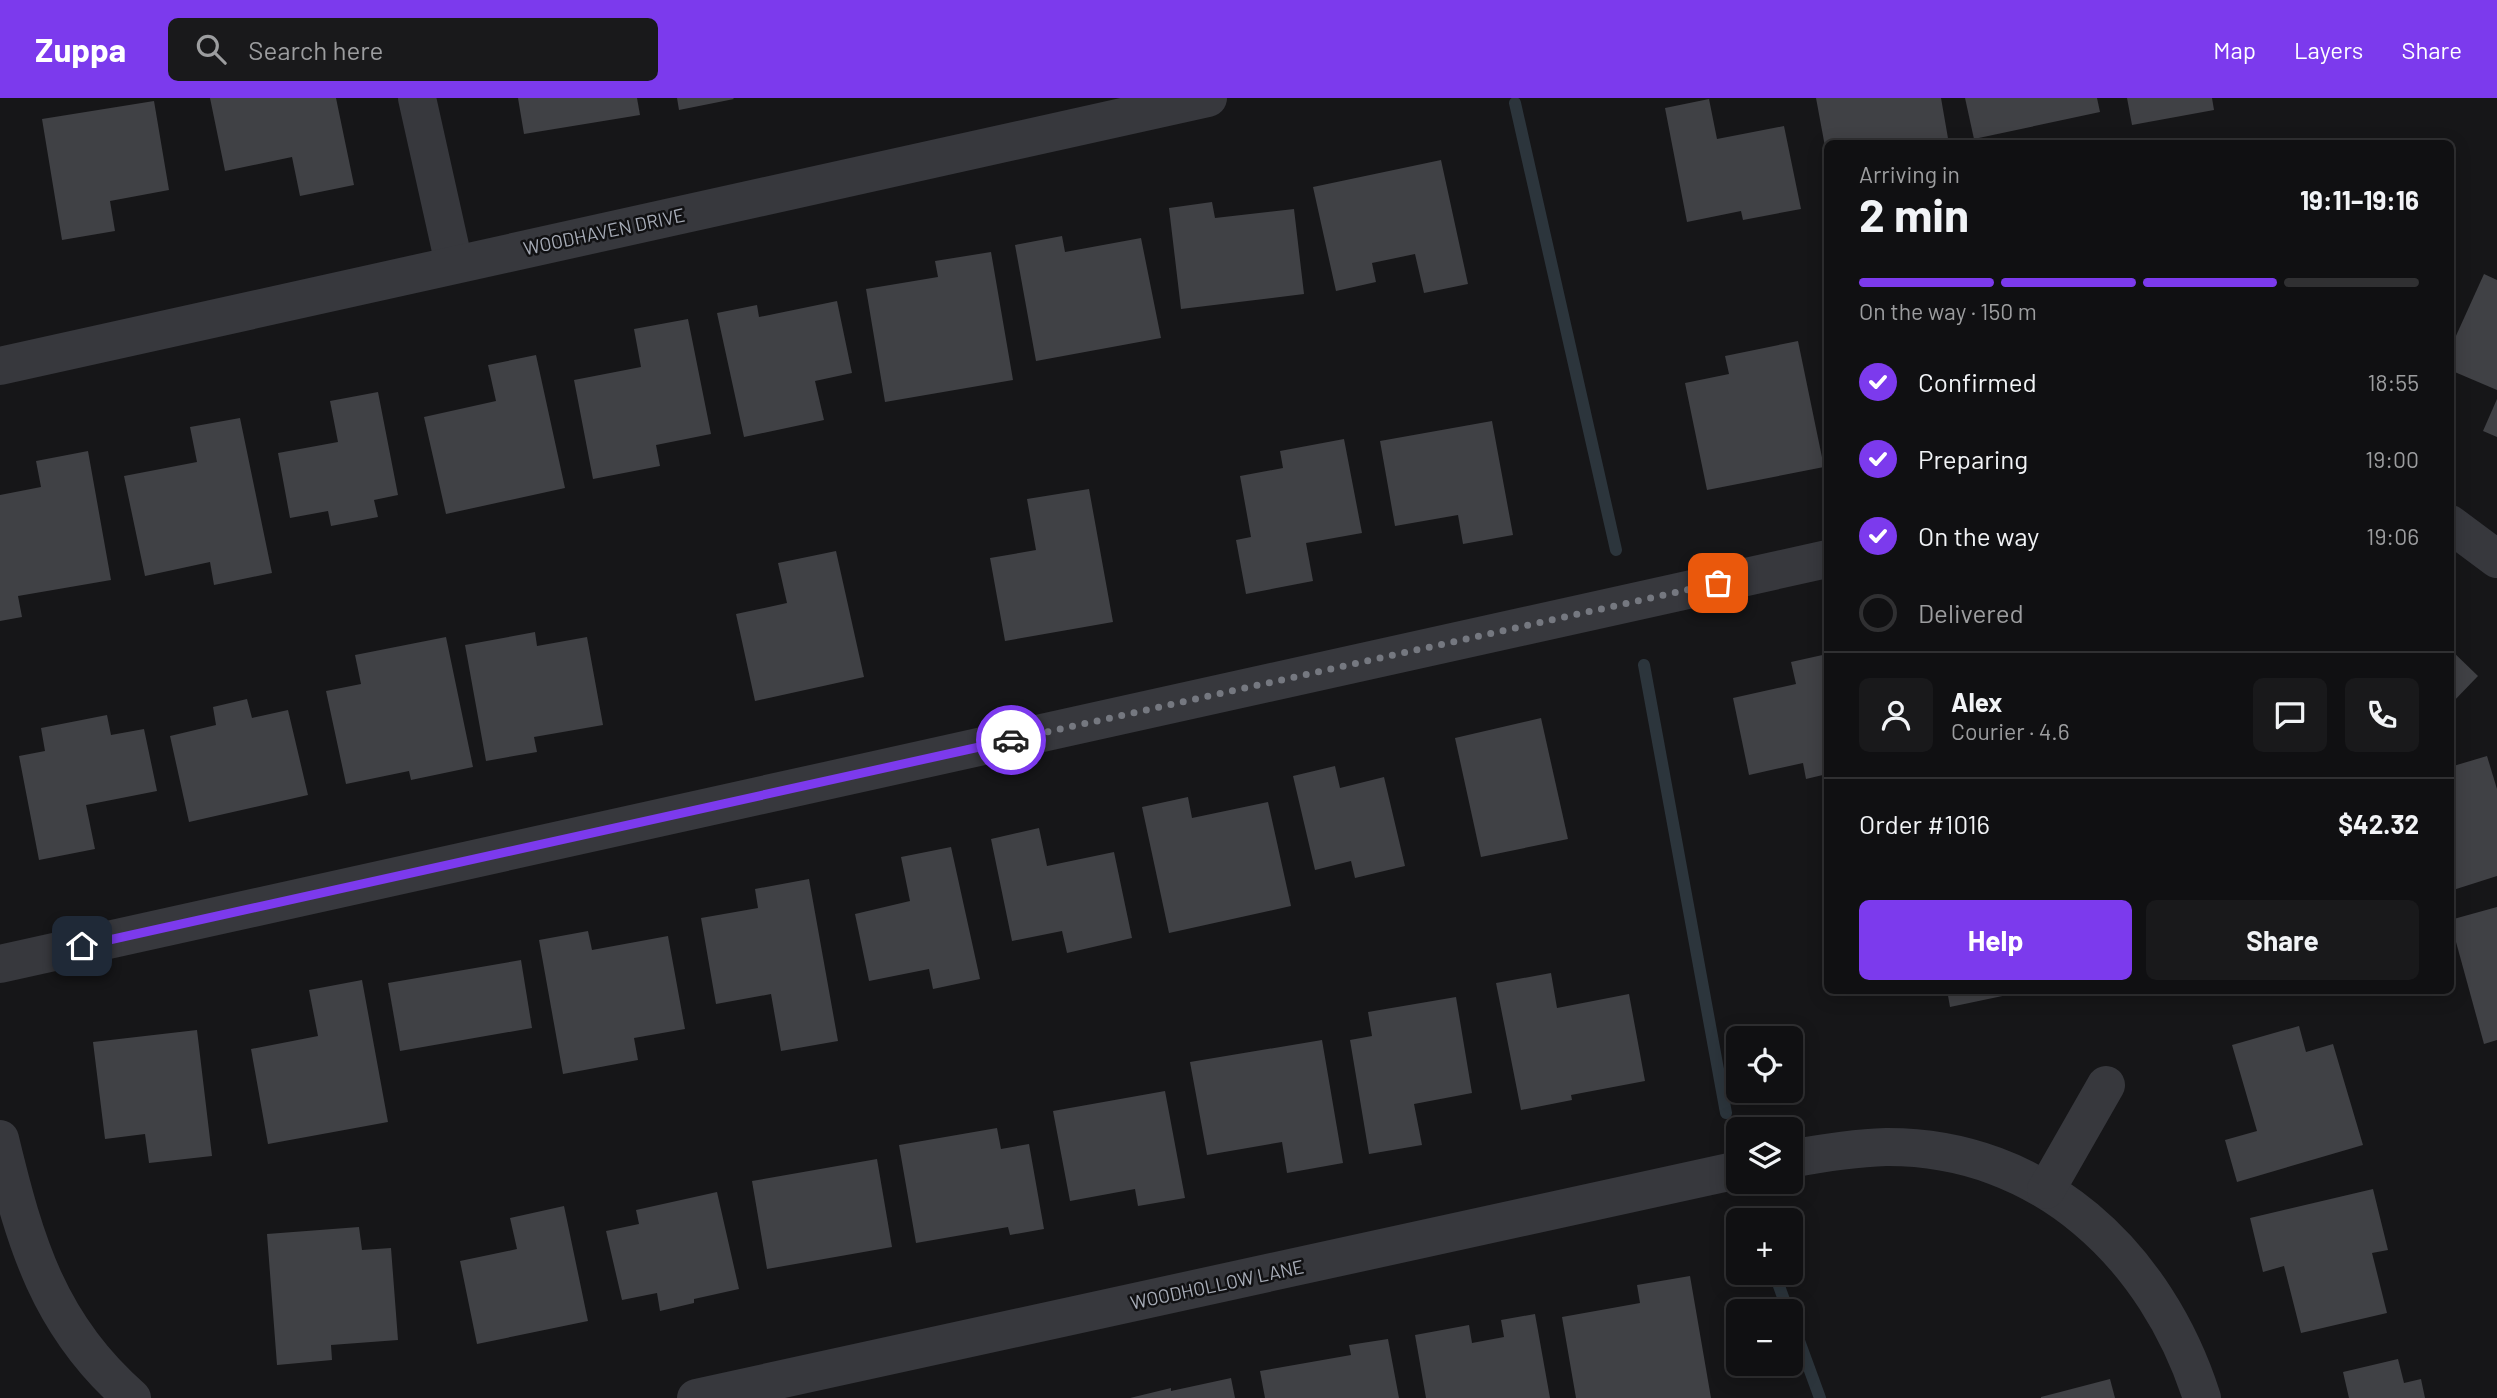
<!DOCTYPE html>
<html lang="en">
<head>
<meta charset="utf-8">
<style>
	:root { --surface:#101012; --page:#19191b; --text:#f1f3f6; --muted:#9c9d9f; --line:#303032; --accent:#7c3aed }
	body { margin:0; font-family:Barlow,sans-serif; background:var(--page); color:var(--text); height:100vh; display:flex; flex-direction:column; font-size:26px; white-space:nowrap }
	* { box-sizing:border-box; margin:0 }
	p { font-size:23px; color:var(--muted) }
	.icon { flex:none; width:38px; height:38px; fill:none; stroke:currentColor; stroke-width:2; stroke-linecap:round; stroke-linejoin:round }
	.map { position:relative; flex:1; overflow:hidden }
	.side { position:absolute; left:1824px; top:42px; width:630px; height:854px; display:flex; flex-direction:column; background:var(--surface); border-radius:10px; box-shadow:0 4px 18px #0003,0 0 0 2px var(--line) }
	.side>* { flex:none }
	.buttons { position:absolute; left:1726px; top:928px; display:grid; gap:14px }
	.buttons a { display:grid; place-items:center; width:77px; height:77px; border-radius:10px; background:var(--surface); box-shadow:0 4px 18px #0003,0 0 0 2px var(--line); font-size:35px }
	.pin { position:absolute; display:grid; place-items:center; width:60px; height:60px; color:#fff; margin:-30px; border-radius:14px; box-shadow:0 4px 10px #0006 }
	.courier { position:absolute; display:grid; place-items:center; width:70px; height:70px; margin:-35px; border:5px solid #7c3aed; border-radius:50%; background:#fff; color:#222; box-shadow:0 2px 9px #0007 }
	.head em { font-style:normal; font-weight:700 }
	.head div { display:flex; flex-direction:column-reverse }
	.head { display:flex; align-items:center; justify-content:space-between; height:119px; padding:0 35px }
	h1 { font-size:46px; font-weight:700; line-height:52px }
	.bar { display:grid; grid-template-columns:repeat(4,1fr); gap:10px 7px; align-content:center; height:84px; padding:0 35px }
	.bar i { height:9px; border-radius:5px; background:var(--line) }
	.bar .on { background:var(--accent) }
	.bar p { grid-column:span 4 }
	.line { display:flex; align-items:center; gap:18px; padding:0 35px; border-top:2px solid var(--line) }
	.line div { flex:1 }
	.round { display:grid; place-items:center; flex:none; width:74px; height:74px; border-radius:10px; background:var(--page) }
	ol { padding:0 35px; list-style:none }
	li { display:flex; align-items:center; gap:21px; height:77px }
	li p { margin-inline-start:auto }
	li .icon { padding:7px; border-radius:50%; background:var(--accent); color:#fff; stroke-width:4 }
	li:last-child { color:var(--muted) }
	li i { width:38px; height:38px; border:4px solid var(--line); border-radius:50% }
	.cta { display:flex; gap:14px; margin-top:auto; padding:14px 35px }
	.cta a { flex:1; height:80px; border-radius:10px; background:var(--accent); color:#fff; font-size:28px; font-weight:700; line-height:80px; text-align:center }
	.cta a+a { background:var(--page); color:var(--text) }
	header { display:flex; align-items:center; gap:42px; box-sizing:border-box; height:98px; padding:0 35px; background:var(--accent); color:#fff }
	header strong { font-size:33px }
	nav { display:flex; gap:38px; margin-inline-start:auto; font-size:24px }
	.search { width:490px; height:63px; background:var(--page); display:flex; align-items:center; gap:18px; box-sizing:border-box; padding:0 24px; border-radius:10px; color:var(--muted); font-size:26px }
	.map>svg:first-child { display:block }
</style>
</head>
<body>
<header>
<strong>Zuppa</strong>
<div class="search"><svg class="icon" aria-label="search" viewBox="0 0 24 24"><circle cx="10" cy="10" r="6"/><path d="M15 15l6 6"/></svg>Search here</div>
<nav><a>Map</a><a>Layers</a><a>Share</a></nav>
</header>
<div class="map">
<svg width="2497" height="1300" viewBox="0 0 2497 1300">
	<rect width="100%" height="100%" fill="#161618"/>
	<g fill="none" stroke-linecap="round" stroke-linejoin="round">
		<g stroke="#2c353c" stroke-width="12">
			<polyline points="1515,5 1616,452"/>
			<polyline points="1644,567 1726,1015"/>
			<polyline points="1774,1174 1788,1213"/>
			<polyline points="1790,1218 1820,1300"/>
		</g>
	</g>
	<g fill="#404145">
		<polygon points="210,0 336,0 354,87 300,98 292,59 225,73"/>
		<polygon points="518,0 637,0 640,17 524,36"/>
		<polygon points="677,0 733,0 734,1 679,12"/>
		<polygon points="1816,0 1941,0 1949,46 1827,46 1826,54"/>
		<polygon points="1965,0 2097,0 2100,14 1974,41"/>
		<polygon points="2127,0 2212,0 2214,12 2132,27"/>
		<polygon points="1709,1 1717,41 1784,28 1801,111 1743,122 1741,113 1687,124 1665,10"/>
		<polygon points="154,3 169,92 110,103 115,133 62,142 42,21"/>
		<polygon points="1441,62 1468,186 1424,195 1415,156 1372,165 1376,184 1336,193 1313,89"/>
		<polygon points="1212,104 1215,120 1294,111 1304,196 1181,211 1169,110"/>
		<polygon points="1062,138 1065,154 1141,140 1161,240 1036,263 1015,147"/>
		<polygon points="991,154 1013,282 885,304 866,191 938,179 935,163"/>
		<polygon points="2484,176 2497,182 2497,292 2450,272 2450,251"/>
		<polygon points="837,203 852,275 815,283 824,322 744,339 717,215 757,207 759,219"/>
		<polygon points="688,221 711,336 656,347 660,368 593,381 574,282 641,269 634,231"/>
		<polygon points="1798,243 1824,369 1707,392 1685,285 1729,276 1725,258"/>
		<polygon points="536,257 565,390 446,416 424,319 496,303 488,267"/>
		<polygon points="378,294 398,397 374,402 378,419 331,428 328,413 290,420 278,355 338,344 330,303"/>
		<polygon points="2497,301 2497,339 2483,333"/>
		<polygon points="240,320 272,475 214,487 210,464 145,478 124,378 197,364 190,329"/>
		<polygon points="1492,323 1513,437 1463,446 1458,417 1395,428 1380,343"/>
		<polygon points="1344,341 1362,435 1306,445 1313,483 1246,496 1236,442 1251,439 1240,378 1283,370 1280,353"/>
		<polygon points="88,353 111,482 18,498 22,519 0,523 0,397 41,389 36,363"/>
		<polygon points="1089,391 1113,524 1005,543 990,460 1036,452 1027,401"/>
		<polygon points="836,453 864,579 755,603 736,516 787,505 778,465"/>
		<polygon points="535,534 537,548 587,539 603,627 534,639 537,654 486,663 465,547"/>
		<polygon points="446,539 473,669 411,682 409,673 346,686 326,593 361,586 355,557"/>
		<polygon points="2450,551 2478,578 2450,607"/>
		<polygon points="1827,556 1827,676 1806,681 1803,665 1749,677 1733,600 1796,586 1791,564"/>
		<polygon points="247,601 252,620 288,612 308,697 189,724 170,638 216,627 213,609"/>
		<polygon points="107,617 111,637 144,631 157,693 86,707 95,751 39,762 19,658 45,653 41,630"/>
		<polygon points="1541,620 1568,741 1481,759 1455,640"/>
		<polygon points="2487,658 2497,691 2497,778 2450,793 2450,669"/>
		<polygon points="1335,668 1340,690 1384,679 1405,768 1355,780 1351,763 1315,772 1293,678"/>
		<polygon points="1188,699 1192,720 1268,704 1291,808 1169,835 1142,709"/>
		<polygon points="1039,730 1047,768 1114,754 1132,840 1067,855 1062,833 1012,843 991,741"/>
		<polygon points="951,749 980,881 933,891 929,871 869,883 855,816 910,803 901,759"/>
		<polygon points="809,781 838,943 781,953 771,896 716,906 701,820 758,810 755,791"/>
		<polygon points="2497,809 2497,942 2484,946 2450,822"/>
		<polygon points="588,833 592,852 668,838 685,931 634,940 638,962 563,976 539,842"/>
		<polygon points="521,862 532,930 400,953 388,885"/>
		<polygon points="1551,875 1557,910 1629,896 1645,983 1571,997 1572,1002 1521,1012 1496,885"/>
		<polygon points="362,882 388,1024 268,1046 251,951 318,938 309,892"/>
		<polygon points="1947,892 2011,892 2012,896 1950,909"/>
		<polygon points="1456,899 1472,995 1414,1006 1422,1047 1369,1056 1350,942 1372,938 1368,914"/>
		<polygon points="2299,928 2306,954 2333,946 2363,1047 2237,1084 2225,1042 2257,1033 2232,947"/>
		<polygon points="197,932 212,1058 149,1065 145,1036 105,1041 93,944"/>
		<polygon points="1322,942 1343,1065 1287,1075 1282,1044 1207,1057 1190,964"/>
		<polygon points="1165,993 1185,1100 1138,1108 1135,1091 1070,1103 1053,1013"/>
		<polygon points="997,1030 1001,1051 1029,1046 1044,1131 1010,1137 1008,1129 916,1145 899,1047"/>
		<polygon points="877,1061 892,1149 767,1171 752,1083"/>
		<polygon points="2373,1091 2388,1152 2372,1155 2387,1215 2301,1235 2284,1168 2263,1174 2250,1120"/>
		<polygon points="717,1094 739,1191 694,1201 694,1205 660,1213 657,1195 622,1202 606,1133 639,1126 636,1112"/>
		<polygon points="564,1108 588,1223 477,1246 460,1163 517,1151 510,1120"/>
		<polygon points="359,1129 362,1152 391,1150 398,1242 331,1247 332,1262 277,1267 267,1136"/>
		<polygon points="1690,1178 1711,1300 1576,1300 1562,1219 1640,1205 1637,1187"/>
		<polygon points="1535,1216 1550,1300 1426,1300 1415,1237 1469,1227 1472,1245 1504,1239 1501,1222"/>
		<polygon points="1388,1241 1399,1300 1265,1300 1260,1273 1351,1257 1349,1247"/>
		<polygon points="2398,1261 2404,1285 2421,1281 2425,1300 2349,1300 2343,1274"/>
		<polygon points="1231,1280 1235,1300 1130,1300 1171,1290 1171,1293"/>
		<polygon points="2110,1281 2115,1300 2041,1300 2041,1299"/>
	</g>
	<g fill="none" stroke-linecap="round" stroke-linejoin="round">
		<g stroke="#37383d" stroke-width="38">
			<polyline points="417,0 454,166"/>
			<polyline points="0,268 1208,0"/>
			<polyline points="2450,426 2497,461"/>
			<polyline points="0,866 1827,461"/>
			<path d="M0,1041c25,104 49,187 132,259"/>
			<path d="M1790,1061c32,-6 64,-11 96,-12 156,-1 271,109 316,251"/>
			<polyline points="2046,1092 2106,987"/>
			<polyline points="696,1300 1738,1072"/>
		</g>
	</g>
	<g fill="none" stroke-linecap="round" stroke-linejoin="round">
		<polyline stroke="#757880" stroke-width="7" stroke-dasharray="0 12.6" points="1011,642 1718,485"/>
		<polyline stroke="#7c3aed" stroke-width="9" points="82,848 1011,642"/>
	</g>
	<g text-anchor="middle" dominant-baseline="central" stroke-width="5" stroke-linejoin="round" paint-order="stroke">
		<g font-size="19" fill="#a8adb8" stroke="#111113">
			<text transform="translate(604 133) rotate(-12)">WOODHAVEN DRIVE</text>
			<text transform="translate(1217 1186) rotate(-12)">WOODHOLLOW LANE</text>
		</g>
	</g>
</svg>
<div class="buttons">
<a><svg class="icon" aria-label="locate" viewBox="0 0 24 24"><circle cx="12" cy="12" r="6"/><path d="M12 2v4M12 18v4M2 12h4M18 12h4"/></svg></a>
<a><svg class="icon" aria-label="layers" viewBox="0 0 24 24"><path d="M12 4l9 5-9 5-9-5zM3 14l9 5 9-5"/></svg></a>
<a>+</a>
<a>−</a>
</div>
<div class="pin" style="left:1718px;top:485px;background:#ea580c"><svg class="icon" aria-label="bag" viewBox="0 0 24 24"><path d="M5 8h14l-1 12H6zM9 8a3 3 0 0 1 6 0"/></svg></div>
<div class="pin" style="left:82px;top:848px;background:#1f2937"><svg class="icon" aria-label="home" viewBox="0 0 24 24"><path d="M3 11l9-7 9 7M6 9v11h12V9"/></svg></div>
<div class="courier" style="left:1011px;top:642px"><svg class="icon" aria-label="car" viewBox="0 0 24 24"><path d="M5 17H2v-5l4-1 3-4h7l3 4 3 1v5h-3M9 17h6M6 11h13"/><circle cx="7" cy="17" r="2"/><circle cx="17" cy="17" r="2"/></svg></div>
<section class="side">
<div class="head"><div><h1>2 min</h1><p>Arriving in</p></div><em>19:11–19:16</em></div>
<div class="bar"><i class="on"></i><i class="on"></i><i class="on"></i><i></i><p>On the way · 150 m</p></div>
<ol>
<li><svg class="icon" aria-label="check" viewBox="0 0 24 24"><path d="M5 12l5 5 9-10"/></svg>Confirmed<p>18:55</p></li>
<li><svg class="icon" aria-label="check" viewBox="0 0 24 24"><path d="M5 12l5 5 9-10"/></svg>Preparing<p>19:00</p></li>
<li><svg class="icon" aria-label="check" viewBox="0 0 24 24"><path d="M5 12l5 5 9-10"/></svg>On the way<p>19:06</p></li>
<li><i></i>Delivered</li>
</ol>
<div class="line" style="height:126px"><a class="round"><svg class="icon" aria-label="person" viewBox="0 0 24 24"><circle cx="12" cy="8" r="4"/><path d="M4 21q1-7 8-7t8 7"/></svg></a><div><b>Alex</b><p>Courier · 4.6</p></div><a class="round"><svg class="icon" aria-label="chat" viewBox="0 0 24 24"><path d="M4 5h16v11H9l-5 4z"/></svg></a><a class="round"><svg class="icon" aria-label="phone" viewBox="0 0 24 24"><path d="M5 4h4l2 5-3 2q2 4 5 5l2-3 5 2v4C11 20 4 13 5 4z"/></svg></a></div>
<div class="line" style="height:91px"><div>Order #1016</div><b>$42.32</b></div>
<div class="cta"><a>Help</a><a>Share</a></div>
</section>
</div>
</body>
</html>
